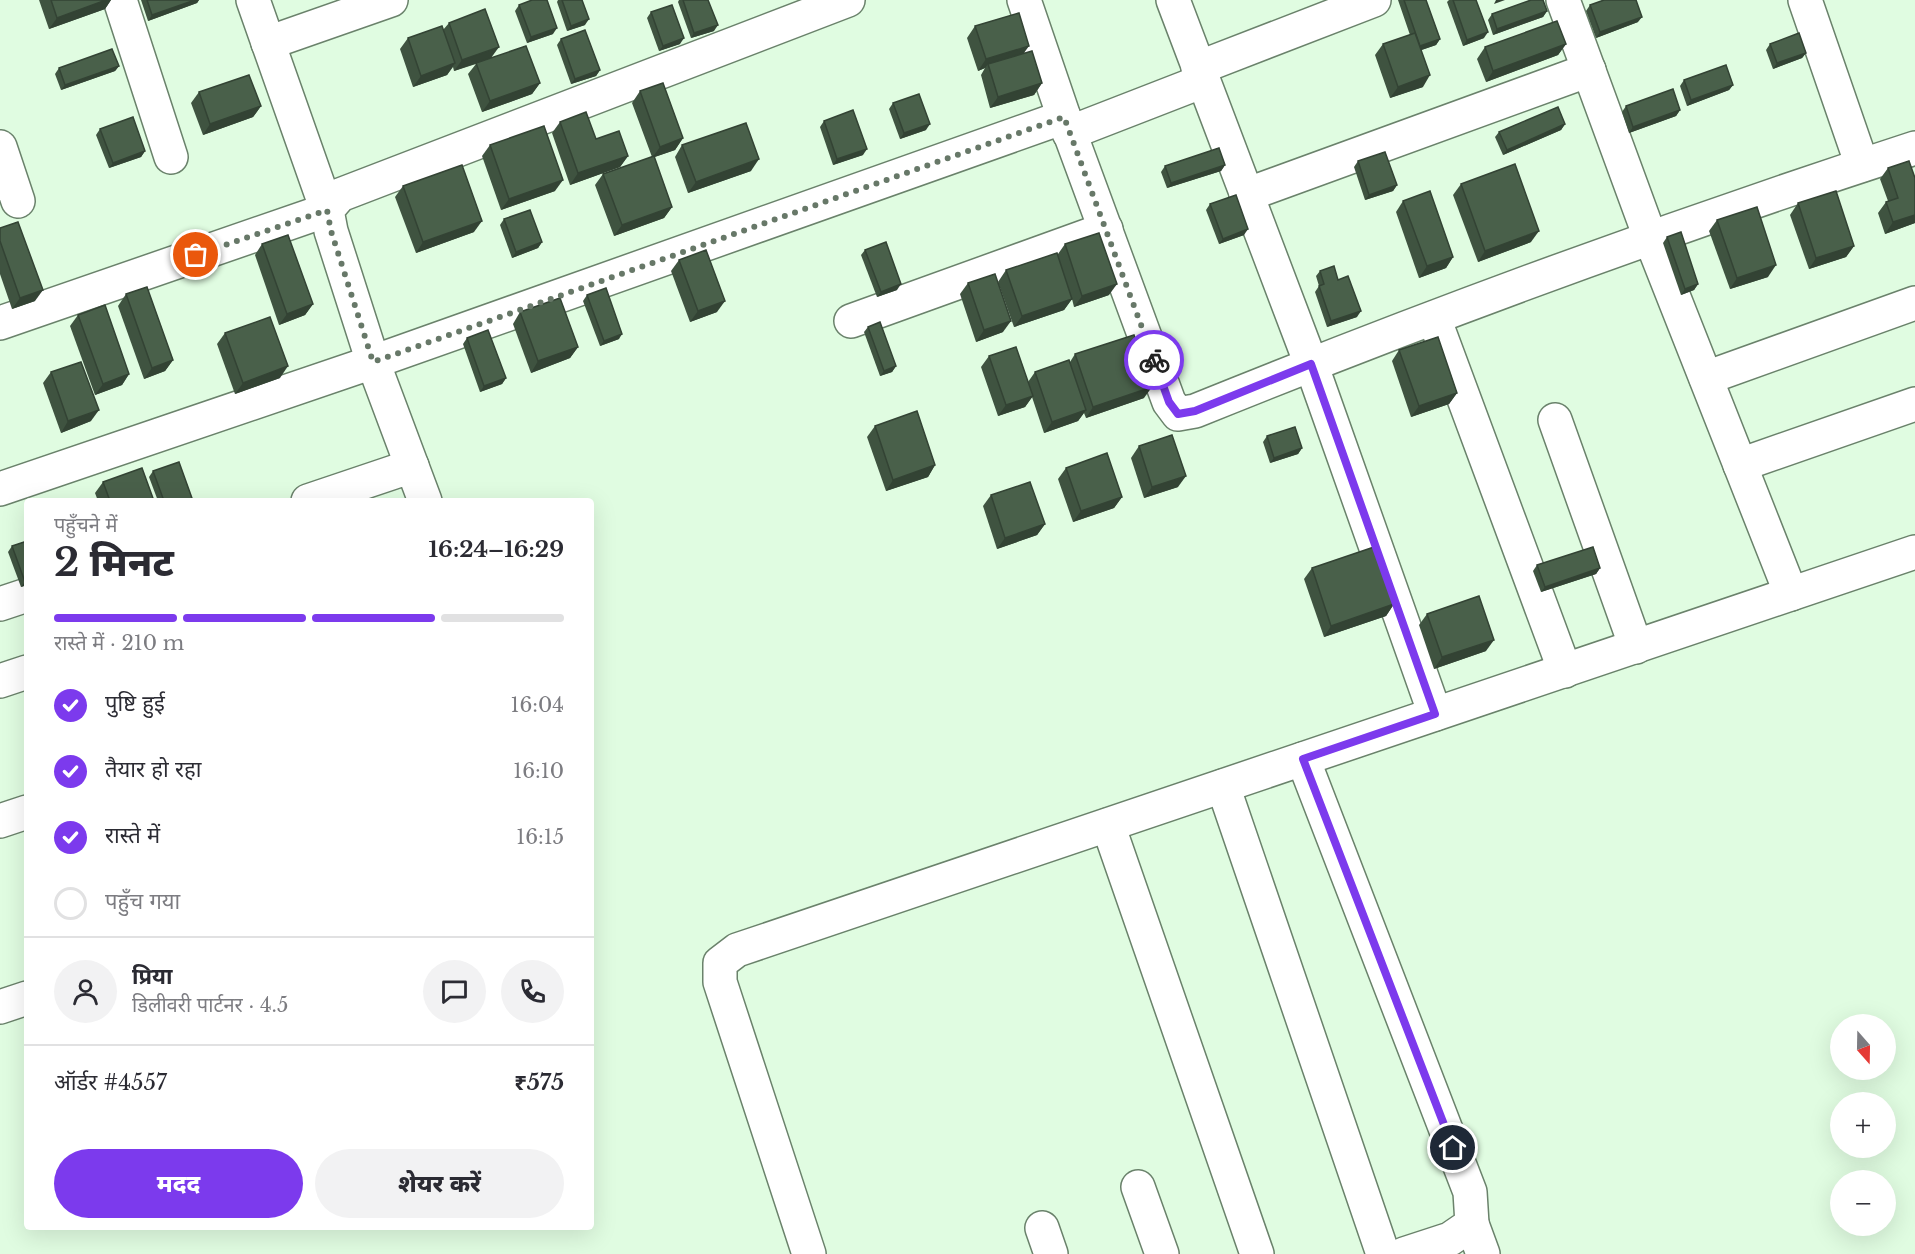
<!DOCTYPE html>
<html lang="hi">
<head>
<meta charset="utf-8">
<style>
	:root { --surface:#fff; --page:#f2f2f3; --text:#2b2b33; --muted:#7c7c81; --line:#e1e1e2; --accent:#7c3aed }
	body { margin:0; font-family:"Libre Baskerville","Noto Sans Devanagari",serif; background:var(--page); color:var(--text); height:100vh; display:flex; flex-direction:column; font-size:22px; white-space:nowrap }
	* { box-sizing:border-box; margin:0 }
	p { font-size:20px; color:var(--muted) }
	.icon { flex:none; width:33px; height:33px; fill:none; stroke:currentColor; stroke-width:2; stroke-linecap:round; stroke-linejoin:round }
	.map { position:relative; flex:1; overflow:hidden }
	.panel { position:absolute; left:24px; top:498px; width:570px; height:732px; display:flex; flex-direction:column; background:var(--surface); border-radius:6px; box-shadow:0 6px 24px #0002 }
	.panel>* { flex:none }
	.needle { width:39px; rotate:160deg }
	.controls { position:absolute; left:1830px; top:1014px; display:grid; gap:12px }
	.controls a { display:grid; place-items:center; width:66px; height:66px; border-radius:50%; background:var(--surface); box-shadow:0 6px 24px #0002; font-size:30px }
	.pin { position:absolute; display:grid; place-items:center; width:51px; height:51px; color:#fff; margin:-26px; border:3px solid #fff; border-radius:50%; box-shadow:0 2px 6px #0007 }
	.courier { position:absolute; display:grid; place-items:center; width:60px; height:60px; margin:-30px; border:4px solid #7c3aed; border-radius:50%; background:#fff; color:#222; box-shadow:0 2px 8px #0007 }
	.overview em { font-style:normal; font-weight:800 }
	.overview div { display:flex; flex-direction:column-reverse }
	.overview { display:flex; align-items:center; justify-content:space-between; height:102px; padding:0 30px }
	h1 { font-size:39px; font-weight:800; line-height:45px }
	.bar { display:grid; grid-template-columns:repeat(4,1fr); gap:9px 6px; align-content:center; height:72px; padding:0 30px }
	.bar i { height:8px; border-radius:4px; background:var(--line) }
	.bar .active { background:var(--accent) }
	.bar p { grid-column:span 4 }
	.line { display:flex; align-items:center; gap:15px; padding:0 30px; border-top:2px solid var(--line) }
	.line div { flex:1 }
	.round { display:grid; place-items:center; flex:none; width:63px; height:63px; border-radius:32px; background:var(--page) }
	ol { padding:0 30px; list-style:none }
	li { display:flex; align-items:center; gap:18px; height:66px }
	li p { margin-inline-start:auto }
	li .icon { padding:6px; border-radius:50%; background:var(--accent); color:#fff; stroke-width:4 }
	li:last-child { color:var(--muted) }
	li i { width:33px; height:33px; border:3px solid var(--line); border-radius:50% }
	.action { display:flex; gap:12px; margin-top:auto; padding:12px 30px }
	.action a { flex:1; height:69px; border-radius:36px; background:var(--accent); color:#fff; font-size:24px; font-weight:800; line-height:69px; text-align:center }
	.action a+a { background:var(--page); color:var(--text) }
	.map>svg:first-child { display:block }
</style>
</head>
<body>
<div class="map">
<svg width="1915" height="1254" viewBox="0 0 1915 1254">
	<rect width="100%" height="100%" fill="#e0fce1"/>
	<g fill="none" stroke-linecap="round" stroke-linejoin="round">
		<defs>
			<g id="street">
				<polyline points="120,0 171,157"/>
				<path d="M1024,0l40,117 105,285 9,12 17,-3c237,-96 477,-184 720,-263"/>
				<polyline points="1173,0 1311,364 1435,714"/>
				<polyline points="1563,0 1650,237 1791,594"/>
				<polyline points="1805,0 1862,165"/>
				<polyline points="268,43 391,0"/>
				<polyline points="1198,68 1374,0"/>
				<polyline points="1069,133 1203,81"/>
				<polyline points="0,147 18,201"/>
				<polyline points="1246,195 1589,70"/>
				<polyline points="1434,318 1565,671"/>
				<polyline points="851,321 1106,229"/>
				<polyline points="0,323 327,210 253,0"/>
				<polyline points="1706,378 1915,303"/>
				<polyline points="1555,420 1636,647"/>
				<polyline points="1740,465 1915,404"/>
				<polyline points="0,489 373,362 1064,117"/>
				<polyline points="308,501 412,466"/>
				<polyline points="425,501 373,362 331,231 327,210 340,195 848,0"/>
				<polyline points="0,604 27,595"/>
				<polyline points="0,681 27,672"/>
				<polyline points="1303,759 1470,1192 1472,1224 1450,1239 1404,1254"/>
				<polyline points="1223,786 1383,1254"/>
				<polyline points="0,821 27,812"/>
				<polyline points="1108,825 1257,1254"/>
				<polyline points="0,1007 27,998"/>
				<polyline points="1138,1187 1162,1254"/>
				<polyline points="1472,1224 1483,1254"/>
				<polyline points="1042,1228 1051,1254"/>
				<polyline points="809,1254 720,982 720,963 737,950 1915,552"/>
			</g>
		</defs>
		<use href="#street" stroke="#6a826b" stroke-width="36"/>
		<use href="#street" stroke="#fff" stroke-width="33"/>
	</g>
	<g fill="#3f5340">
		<polygon points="39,0 111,0 105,9 49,29"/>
		<polygon points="141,0 199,0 197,3 148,21"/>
		<polygon points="558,0 582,0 585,25 567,31 557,2"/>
		<polygon points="679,0 708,0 714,31 691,38 678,2"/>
		<polygon points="1398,0 1426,0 1440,39 1436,45 1421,50 1423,87 1390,98 1375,55 1383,44 1410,35"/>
		<polygon points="1449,0 1476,0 1484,38 1463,46 1447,2"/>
		<polygon points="519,5 553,34 527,43 515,11"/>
		<polygon points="1590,5 1638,22 1596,38 1586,11"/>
		<polygon points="1547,11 1543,17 1493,35 1488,20 1492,14"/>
		<polygon points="651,12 680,44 659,51 647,18"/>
		<polygon points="449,23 491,58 540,83 532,94 482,112 468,74 476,64 454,71 453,67 447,75 413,87 400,49 408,38 443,30"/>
		<polygon points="975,26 1024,53 1042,83 1034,95 990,108 981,75 985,68 978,71 967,38"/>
		<polygon points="561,39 600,70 596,76 571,84 557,45"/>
		<polygon points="1566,44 1558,55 1486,82 1477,59 1485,47"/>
		<polygon points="1770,44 1806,53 1802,58 1773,69 1766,50"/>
		<polygon points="119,66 115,71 61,90 55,74 59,68"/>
		<polygon points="1684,80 1733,85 1729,90 1687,106 1680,86"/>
		<polygon points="640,91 683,138 675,150 654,157 672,207 664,218 614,236 595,185 603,174 652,157 632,103"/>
		<polygon points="199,92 261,106 253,117 203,135 191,103"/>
		<polygon points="893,103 926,130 900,139 889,109"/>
		<polygon points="1626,106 1680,110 1676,116 1629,133 1622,112"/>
		<polygon points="824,121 863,155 833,165 820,127"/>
		<polygon points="560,122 596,139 628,156 620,167 570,185 552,133"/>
		<polygon points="1565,124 1561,130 1503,155 1495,137 1499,132"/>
		<polygon points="100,129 145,151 141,157 109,168 96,135"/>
		<polygon points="490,145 555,191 501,210 482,156"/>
		<polygon points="682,145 751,171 688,193 675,157"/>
		<polygon points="1358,161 1397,185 1393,191 1365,200 1354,167"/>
		<polygon points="1225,165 1221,171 1167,188 1161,172 1165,166"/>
		<polygon points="1888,168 1915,178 1915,223 1885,234 1878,213 1886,202 1888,201 1880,179"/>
		<polygon points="1461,184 1531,242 1478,262 1453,195"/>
		<polygon points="403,186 474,232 416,253 395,197"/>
		<polygon points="1403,201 1453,257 1446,268 1419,278 1396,212"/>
		<polygon points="1798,203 1854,246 1846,257 1809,269 1790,215"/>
		<polygon points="1210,204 1244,235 1219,244 1206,210"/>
		<polygon points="504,219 542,242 538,248 512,258 500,225"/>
		<polygon points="1717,220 1768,277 1730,289 1709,231"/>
		<polygon points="0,228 35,301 12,309 0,274"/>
		<polygon points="1667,237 1698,284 1694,290 1681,295 1663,243"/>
		<polygon points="262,244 313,304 305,315 279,325 255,255"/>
		<polygon points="1065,244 1109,295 1074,307 1072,299 1064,310 1014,327 998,282 1006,270 1058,254"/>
		<polygon points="865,250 897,290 877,297 861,255"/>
		<polygon points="679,260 717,312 690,322 671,271"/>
		<polygon points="1320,271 1338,280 1357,317 1327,327 1315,292 1319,286 1316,276"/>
		<polygon points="968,283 1003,332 976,342 960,294"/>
		<polygon points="126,294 173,360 165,371 144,379 118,306"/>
		<polygon points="587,295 619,339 600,346 583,301"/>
		<polygon points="520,312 578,347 570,358 531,373 513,324"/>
		<polygon points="78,315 129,374 122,385 95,395 70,326"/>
		<polygon points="868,327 896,366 892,372 880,376 864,332"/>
		<polygon points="225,333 280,378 235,394 217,344"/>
		<polygon points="467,338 506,378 502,384 480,392 463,344"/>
		<polygon points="1399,350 1457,393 1449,404 1411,417 1392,361"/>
		<polygon points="1075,354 1144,398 1086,418 1084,413 1078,421 1044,433 1032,397 1025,407 998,416 981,367 989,356 1028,382 1035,372 1070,362"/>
		<polygon points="51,372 91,421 61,433 43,383"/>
		<polygon points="875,426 935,465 928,477 886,491 867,437"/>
		<polygon points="1267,436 1302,448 1298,454 1270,463 1263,442"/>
		<polygon points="1139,446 1178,487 1144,498 1131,458"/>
		<polygon points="1066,468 1122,497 1114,508 1073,522 1058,479"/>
		<polygon points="153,471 193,501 158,501 149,477"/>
		<polygon points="103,482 154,501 98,501 95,493"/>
		<polygon points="991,495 1045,524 1037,535 997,549 983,506"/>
		<polygon points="27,541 27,585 21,587 8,552 12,546"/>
		<polygon points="1537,565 1600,568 1596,574 1541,592 1533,571"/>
		<polygon points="1312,568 1394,604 1386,616 1324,637 1304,579"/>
		<polygon points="1427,614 1486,651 1434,669 1419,625"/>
	</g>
	<g fill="#334334">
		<polygon points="106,0 111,0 105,9 49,29 57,18"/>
		<polygon points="195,0 199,0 197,3 148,21 152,15"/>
		<polygon points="1496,0 1505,0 1494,4"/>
		<polygon points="1547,11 1543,17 1493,35 1497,29"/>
		<polygon points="1642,17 1638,22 1596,38 1600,32"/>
		<polygon points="589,19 585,25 567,31 571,26"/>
		<polygon points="718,25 714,31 691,38 694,33"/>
		<polygon points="557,28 553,34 527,43 531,37"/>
		<polygon points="1488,32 1484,38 1463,46 1467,40"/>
		<polygon points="684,38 680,44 659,51 663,46"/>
		<polygon points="1440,39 1436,45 1416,52 1420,46"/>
		<polygon points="1566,44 1558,55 1486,82 1493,71"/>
		<polygon points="1029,46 1021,57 988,64 985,68 978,71 986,59"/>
		<polygon points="499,47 491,58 454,71 462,60"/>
		<polygon points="1806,53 1802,58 1773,69 1777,63"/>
		<polygon points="455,63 447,75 413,87 421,76"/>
		<polygon points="119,66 115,71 61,90 65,85"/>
		<polygon points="600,70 596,76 571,84 575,79"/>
		<polygon points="1430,75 1423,87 1390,98 1398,87"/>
		<polygon points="540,83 532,94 482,112 490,101"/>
		<polygon points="1042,83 1034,95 990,108 998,97"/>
		<polygon points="1733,85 1729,90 1687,106 1691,100"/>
		<polygon points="261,106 253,117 203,135 210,124"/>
		<polygon points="1680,110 1676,116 1629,133 1633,127"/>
		<polygon points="930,124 926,130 900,139 904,133"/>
		<polygon points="1565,124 1561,130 1503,155 1507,150"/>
		<polygon points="683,138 675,150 652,158 660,147"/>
		<polygon points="867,149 863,155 833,165 837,159"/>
		<polygon points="145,151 141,157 109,168 113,163"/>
		<polygon points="628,156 620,167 570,185 578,173"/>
		<polygon points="759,159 751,171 688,193 696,182"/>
		<polygon points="1225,165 1221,171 1167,188 1171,183"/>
		<polygon points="563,180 555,191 501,210 509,199"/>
		<polygon points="1397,185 1393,191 1365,200 1369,195"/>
		<polygon points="672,207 664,218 614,236 622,225"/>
		<polygon points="1915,215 1915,223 1885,234 1893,222"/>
		<polygon points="482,221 474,232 416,253 423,242"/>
		<polygon points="1248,229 1244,235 1219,244 1223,239"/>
		<polygon points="1539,231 1531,242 1478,262 1485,251"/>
		<polygon points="542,242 538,248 512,258 516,252"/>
		<polygon points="1854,246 1846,257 1809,269 1816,258"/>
		<polygon points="1453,257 1446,268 1419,278 1427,266"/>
		<polygon points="1776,265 1768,277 1730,289 1737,278"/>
		<polygon points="901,284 897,290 877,297 881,292"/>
		<polygon points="1117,284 1109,295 1074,307 1082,296"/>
		<polygon points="1698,284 1694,290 1681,295 1685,289"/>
		<polygon points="43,290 35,301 12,309 20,298"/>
		<polygon points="1072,299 1064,310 1014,327 1022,316"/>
		<polygon points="725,301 717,312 690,322 698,311"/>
		<polygon points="313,304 305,315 279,325 287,314"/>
		<polygon points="1361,311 1357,317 1327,327 1331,321"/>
		<polygon points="1011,321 1003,332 976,342 984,330"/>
		<polygon points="622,334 619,339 600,346 604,341"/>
		<polygon points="578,347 570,358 531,373 538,361"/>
		<polygon points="173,360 165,371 144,379 152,368"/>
		<polygon points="288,366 280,378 235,394 243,383"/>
		<polygon points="896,366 892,372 880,376 884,371"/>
		<polygon points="129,374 122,385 95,395 103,384"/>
		<polygon points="506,378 502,384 480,392 484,386"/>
		<polygon points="1152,387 1144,398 1086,418 1093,407"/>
		<polygon points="1457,393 1449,404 1411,417 1419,406"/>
		<polygon points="1033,396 1025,407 998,416 1006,405"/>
		<polygon points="99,410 91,421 61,433 68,421"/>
		<polygon points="1086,410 1078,421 1044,433 1052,422"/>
		<polygon points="1302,448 1298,454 1270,463 1274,458"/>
		<polygon points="935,465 928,477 886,491 893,480"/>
		<polygon points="1186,476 1178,487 1144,498 1152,487"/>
		<polygon points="1122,497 1114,508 1073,522 1081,511"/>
		<polygon points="1045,524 1037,535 997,549 1005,538"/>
		<polygon points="1600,568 1596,574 1541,592 1545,587"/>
		<polygon points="27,581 27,585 21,587 25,582"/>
		<polygon points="1394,604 1386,616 1324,637 1331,626"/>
		<polygon points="1494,640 1486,651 1434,669 1442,657"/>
	</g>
	<g fill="#49604a" stroke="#334334" stroke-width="1.5">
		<polygon points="51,0 106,0 57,18"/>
		<polygon points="147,0 195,0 152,15"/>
		<polygon points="532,0 547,0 557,28 531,37 519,5"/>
		<polygon points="562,0 582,0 589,19 571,26"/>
		<polygon points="683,0 708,0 718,25 694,33"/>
		<polygon points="1404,0 1426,0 1440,39 1420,46"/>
		<polygon points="1453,0 1476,0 1488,32 1467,40"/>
		<polygon points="1531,0 1543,0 1547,11 1497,29 1492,14"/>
		<polygon points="1604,0 1636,0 1642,17 1600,32 1590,5"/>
		<polygon points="672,5 684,38 663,46 651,12"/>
		<polygon points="485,9 499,47 462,60 449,23"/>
		<polygon points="1019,13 1029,46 986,59 975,26"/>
		<polygon points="1557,21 1566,44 1493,71 1485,47"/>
		<polygon points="442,26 455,63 421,76 408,38"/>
		<polygon points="585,30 600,70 575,79 561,39"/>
		<polygon points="1415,33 1430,75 1398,87 1383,44"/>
		<polygon points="1799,33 1806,53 1777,63 1770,44"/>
		<polygon points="526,46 540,83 490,101 476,63"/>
		<polygon points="112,49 119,66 65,85 59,68"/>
		<polygon points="1032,51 1042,83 998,97 988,64"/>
		<polygon points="1726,65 1733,85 1691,100 1684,80"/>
		<polygon points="249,75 261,106 210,124 199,92"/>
		<polygon points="663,83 683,138 660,147 640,91"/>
		<polygon points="1673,89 1680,110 1633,127 1626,106"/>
		<polygon points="919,94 930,124 904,133 893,103"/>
		<polygon points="1558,107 1565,124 1507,150 1499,132"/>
		<polygon points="853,110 867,149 837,159 824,121"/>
		<polygon points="586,112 596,139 619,131 628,156 578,173 560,122"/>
		<polygon points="133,117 145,151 113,163 100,129"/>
		<polygon points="746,123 759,159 696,182 682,145"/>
		<polygon points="544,126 563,180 509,199 490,145"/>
		<polygon points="1219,148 1225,165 1171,183 1165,166"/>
		<polygon points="1385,152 1397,185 1369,195 1358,161"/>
		<polygon points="654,156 672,207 622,225 603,174"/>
		<polygon points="1909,161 1915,178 1915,215 1893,222 1886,202 1898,198 1888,168"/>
		<polygon points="1515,164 1539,231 1485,251 1461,184"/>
		<polygon points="462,165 482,221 423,242 403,186"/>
		<polygon points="1430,191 1453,257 1427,266 1403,201"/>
		<polygon points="1836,191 1854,246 1816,258 1798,203"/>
		<polygon points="1236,195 1248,229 1223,239 1210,204"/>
		<polygon points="1757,207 1776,265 1737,278 1717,220"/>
		<polygon points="530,210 542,242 516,252 504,219"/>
		<polygon points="18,222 43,290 20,298 0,241 0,228"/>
		<polygon points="1681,232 1698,284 1685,289 1667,237"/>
		<polygon points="1099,233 1117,284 1082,296 1065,244"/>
		<polygon points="288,235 313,304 287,314 262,244"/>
		<polygon points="886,242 901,284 881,292 865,250"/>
		<polygon points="706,250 725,301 698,311 679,260"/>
		<polygon points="1057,253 1072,299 1022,316 1006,270"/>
		<polygon points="1334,266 1338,280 1348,276 1361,311 1331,321 1319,286 1324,284 1320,271"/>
		<polygon points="995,274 1011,321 984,330 968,283"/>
		<polygon points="147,287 173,360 152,368 126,294"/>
		<polygon points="606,288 622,334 604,341 587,295"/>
		<polygon points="560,298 578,347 538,361 520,312"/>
		<polygon points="105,305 129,374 103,384 78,315"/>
		<polygon points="270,317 288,366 243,383 225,333"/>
		<polygon points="880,322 896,366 884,371 868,327"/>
		<polygon points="488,330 506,378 484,386 467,338"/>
		<polygon points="1134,335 1152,387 1093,407 1075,354"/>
		<polygon points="1438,337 1457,393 1419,406 1399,350"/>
		<polygon points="1016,347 1033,396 1006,405 989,356"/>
		<polygon points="1069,360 1086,410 1052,422 1035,372"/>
		<polygon points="81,362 99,410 68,421 51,372"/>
		<polygon points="917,411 935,465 893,480 875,426"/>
		<polygon points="1295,427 1302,448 1274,458 1267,436"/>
		<polygon points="1172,435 1186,476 1152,487 1139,446"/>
		<polygon points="1107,453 1122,497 1081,511 1066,468"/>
		<polygon points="179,462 193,501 164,501 153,471"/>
		<polygon points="142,468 154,501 110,501 103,482"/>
		<polygon points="1030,482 1045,524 1005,538 991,495"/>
		<polygon points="27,541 27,581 25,582 12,546"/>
		<polygon points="1374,547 1394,604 1331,626 1312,568"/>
		<polygon points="1593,547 1600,568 1545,587 1537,565"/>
		<polygon points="1479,596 1494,640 1442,657 1427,614"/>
	</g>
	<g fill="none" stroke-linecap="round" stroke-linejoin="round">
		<polyline stroke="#677868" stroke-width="6" stroke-dasharray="0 10.8" points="196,255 327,210 331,231 373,362 1064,117 1154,360"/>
		<polyline stroke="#7c3aed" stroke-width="8" points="1154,360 1169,402 1178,414 1195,411 1311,364 1435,714 1303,759 1453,1148"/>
	</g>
</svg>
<div class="controls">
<a><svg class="needle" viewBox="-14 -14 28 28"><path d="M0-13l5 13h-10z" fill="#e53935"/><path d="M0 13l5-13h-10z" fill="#7c7c81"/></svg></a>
<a>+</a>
<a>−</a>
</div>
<div class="pin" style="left:196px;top:255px;background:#ea580c"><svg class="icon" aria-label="bag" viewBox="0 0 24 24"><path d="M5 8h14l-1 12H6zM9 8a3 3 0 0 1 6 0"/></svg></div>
<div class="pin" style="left:1453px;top:1148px;background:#1f2937"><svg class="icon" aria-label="home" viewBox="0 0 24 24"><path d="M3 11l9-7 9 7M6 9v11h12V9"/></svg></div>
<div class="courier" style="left:1154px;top:360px"><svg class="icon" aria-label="bike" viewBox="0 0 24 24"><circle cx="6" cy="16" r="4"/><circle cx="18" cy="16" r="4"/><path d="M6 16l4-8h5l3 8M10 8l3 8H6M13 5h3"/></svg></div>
<section class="panel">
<div class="overview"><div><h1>2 मिनट</h1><p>पहुँचने में</p></div><em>16:24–16:29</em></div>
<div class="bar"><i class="active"></i><i class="active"></i><i class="active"></i><i></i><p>रास्ते में · 210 m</p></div>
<ol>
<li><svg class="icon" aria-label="check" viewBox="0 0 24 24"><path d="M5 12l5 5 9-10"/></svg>पुष्टि हुई<p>16:04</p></li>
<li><svg class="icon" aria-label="check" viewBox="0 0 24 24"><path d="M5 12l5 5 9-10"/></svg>तैयार हो रहा<p>16:10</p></li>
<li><svg class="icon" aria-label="check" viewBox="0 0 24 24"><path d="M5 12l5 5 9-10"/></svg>रास्ते में<p>16:15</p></li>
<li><i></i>पहुँच गया</li>
</ol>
<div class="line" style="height:108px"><a class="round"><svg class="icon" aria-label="person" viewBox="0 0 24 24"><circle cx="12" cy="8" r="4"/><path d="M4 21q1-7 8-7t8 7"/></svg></a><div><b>प्रिया</b><p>डिलीवरी पार्टनर · 4.5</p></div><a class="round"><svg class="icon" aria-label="chat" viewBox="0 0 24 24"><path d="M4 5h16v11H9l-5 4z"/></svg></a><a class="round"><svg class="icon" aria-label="phone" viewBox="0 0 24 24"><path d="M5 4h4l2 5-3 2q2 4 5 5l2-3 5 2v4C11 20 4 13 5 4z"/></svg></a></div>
<div class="line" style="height:78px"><div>ऑर्डर #4557</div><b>₹575</b></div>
<div class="action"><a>मदद</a><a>शेयर करें</a></div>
</section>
</div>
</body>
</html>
